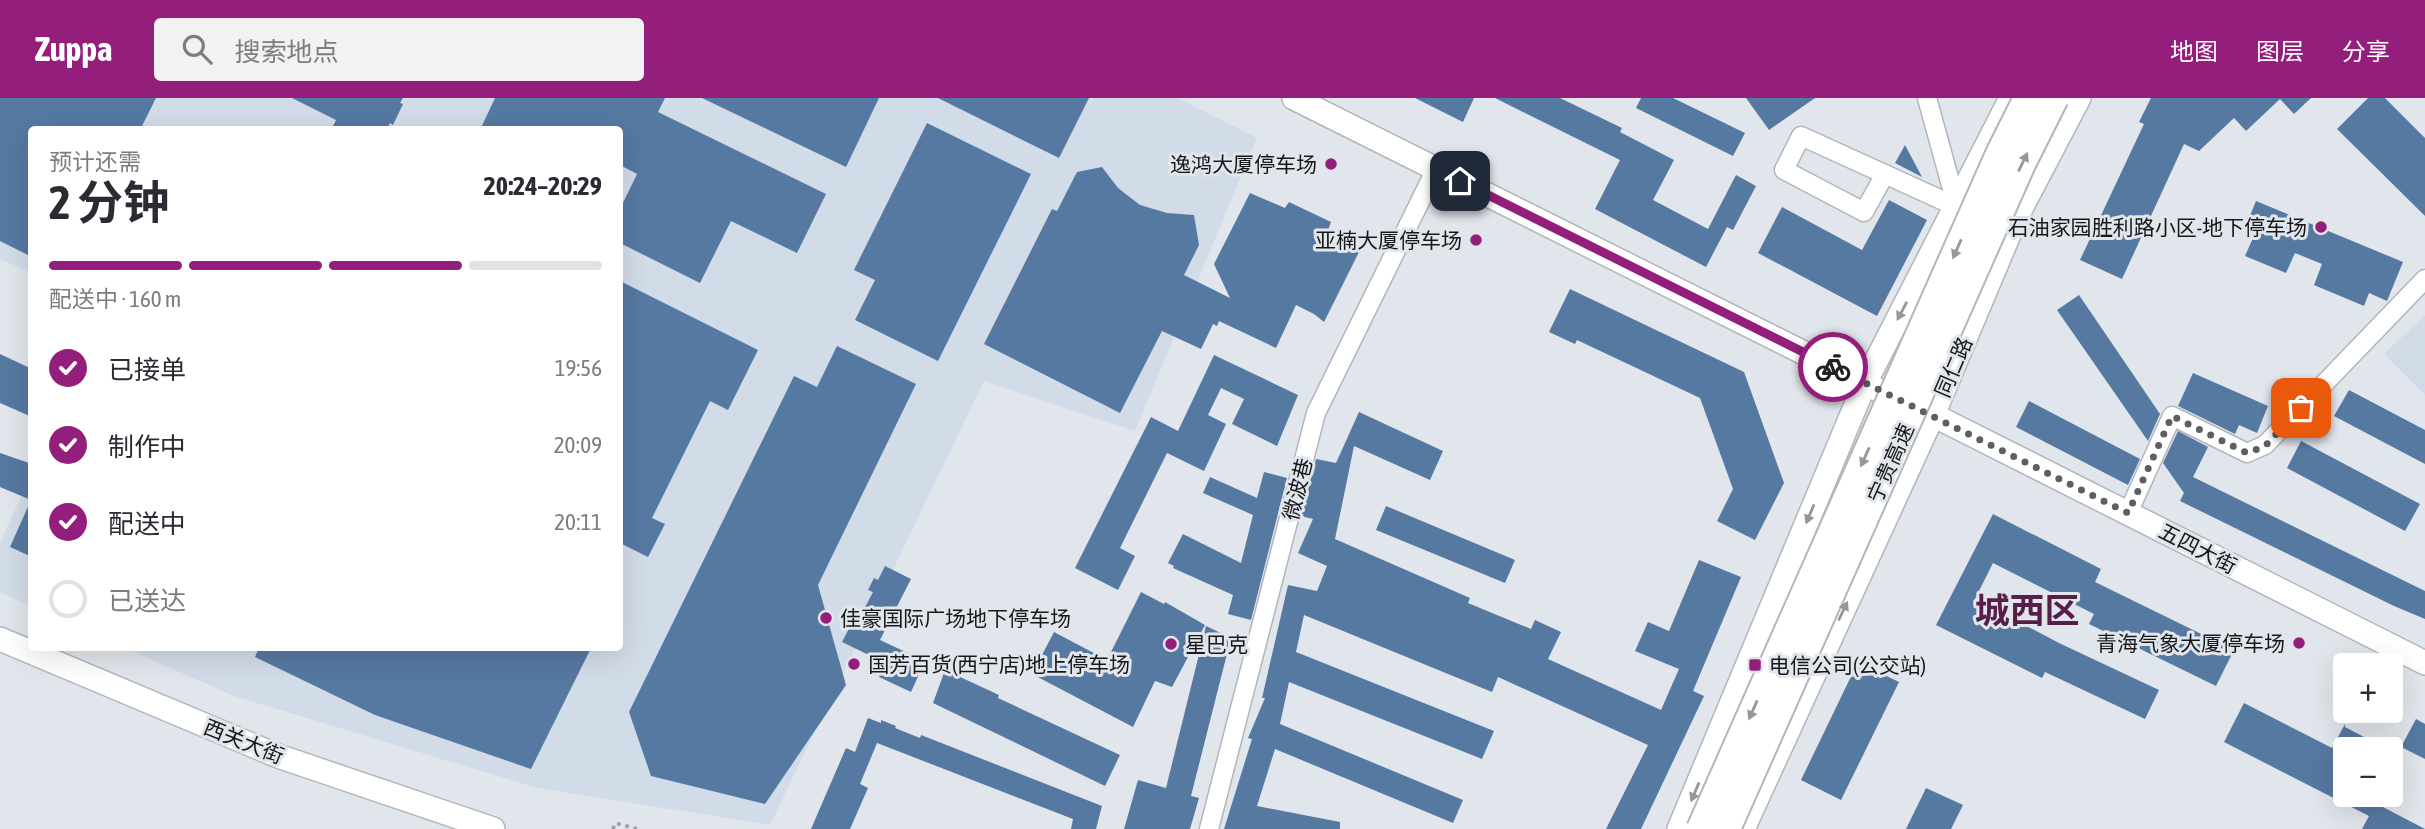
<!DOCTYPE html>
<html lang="zh">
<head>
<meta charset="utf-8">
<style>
	:root { --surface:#fff; --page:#f2f2f3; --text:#2b2b33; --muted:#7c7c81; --line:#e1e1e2; --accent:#941e7b }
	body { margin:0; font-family:"Asap Condensed","Noto Sans SC",sans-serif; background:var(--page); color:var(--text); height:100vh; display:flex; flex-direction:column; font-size:26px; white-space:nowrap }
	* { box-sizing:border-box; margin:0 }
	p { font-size:23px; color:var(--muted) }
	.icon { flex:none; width:38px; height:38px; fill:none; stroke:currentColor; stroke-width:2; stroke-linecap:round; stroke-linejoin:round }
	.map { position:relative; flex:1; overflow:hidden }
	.panel { position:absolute; left:28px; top:28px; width:595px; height:525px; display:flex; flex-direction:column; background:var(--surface); border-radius:7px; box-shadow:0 7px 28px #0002 }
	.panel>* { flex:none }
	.buttons { position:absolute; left:2333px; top:555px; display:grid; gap:14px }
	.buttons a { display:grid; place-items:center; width:70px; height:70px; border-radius:7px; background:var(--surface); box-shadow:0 7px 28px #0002; font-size:35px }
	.pin { position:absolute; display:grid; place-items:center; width:60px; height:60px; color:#fff; margin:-30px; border-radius:14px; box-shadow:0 4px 10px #0006 }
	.courier { position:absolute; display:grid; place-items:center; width:70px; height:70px; margin:-35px; border:5px solid #941e7b; border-radius:50%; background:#fff; color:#222; box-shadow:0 2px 9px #0007 }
	.summary em { font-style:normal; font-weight:700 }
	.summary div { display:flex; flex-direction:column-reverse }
	.summary { display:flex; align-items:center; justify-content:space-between; height:119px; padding:0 21px }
	h1 { font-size:46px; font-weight:700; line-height:52px }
	.bar { display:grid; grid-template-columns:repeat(4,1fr); gap:10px 7px; align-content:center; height:84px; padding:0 21px }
	.bar i { height:9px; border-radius:5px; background:var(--line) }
	.bar .active { background:var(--accent) }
	.bar p { grid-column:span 4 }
	ol { padding:0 21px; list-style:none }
	li { display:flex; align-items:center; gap:21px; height:77px }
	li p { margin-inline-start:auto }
	li .icon { padding:7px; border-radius:50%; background:var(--accent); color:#fff; stroke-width:4 }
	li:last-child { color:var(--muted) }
	li i { width:38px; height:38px; border:4px solid var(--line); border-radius:50% }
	header { display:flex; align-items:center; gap:42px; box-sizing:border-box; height:98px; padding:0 35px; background:var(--accent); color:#fff }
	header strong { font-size:33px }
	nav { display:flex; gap:38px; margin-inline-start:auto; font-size:24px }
	.search { width:490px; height:63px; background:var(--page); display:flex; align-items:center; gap:18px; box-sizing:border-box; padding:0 24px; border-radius:7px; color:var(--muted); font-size:26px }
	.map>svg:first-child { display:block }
</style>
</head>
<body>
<header>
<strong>Zuppa</strong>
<div class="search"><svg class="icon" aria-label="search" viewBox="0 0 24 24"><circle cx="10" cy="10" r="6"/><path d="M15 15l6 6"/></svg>搜索地点</div>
<nav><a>地图</a><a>图层</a><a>分享</a></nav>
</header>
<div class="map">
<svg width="2425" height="731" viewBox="0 0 2425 731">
	<rect width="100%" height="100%" fill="#e1e6ec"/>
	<g fill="#d2dce8">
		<polygon points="0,0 1178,0 1257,40 1135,333 984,283 770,727 537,690 234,598 125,550 620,550 620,32 32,32 31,175 0,161"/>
		<polygon points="2425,217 2425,297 2384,256"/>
		<polygon points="31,377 31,508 0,494 0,445"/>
	</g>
	<g fill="#5679a2">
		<polygon points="0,0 156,0 140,32 32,32 32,159 0,143"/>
		<polygon points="292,0 403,0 400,5 403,6 393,27 390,25 387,32 331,32 336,22"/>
		<polygon points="495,0 665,0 658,14 826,96 797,155 731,123 700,185 620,145 620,111 637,76 620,67 620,32 480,32"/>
		<polygon points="702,0 879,0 846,69"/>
		<polygon points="938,0 1089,0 1059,60"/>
		<polygon points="1415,0 1474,0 1463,24"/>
		<polygon points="1495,0 1560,0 1622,30 1620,34 1674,62 1653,102 1708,131 1736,77 1756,88 1733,132 1727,129 1706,169 1595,111 1620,62"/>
		<polygon points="1641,0 1673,0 1745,35 1733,58 1636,10"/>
		<polygon points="1746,0 1815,0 1769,32"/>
		<polygon points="2151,0 2311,0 2294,16 2280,1 2246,33 2234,20 2199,53 2184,46 2122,181 2080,162 2144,26 2139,24"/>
		<polygon points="2368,0 2385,0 2425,40 2425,118 2337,31"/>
		<polygon points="927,25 1031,76 938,263 855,222 875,182 854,172"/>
		<polygon points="1905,47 1922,79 1895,65"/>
		<polygon points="1102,69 1118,90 1140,107 1167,115 1194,117 1199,147 1184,177 1230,200 1214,166 1250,95 1285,110 1289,104 1331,124 1328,132 1361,150 1324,224 1314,216 1296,207 1276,250 1219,223 1217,228 1213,226 1201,251 1162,233 1120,315 984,246 1052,111 1057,113 1077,74"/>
		<polygon points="1889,102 1927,122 1877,218 1758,155 1782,109 1862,152"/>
		<polygon points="2256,103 2403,164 2387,203 2369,195 2364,208 2314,187 2322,166 2295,155 2286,175 2245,158 2258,129 2247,125"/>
		<polygon points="620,183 758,252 728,312 710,303 652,420 665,426 648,459 620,445"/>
		<polygon points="1570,191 1744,274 1784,385 1755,442 1717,423 1733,391 1700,300 1577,242 1575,246 1549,234"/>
		<polygon points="2079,197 2160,316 2148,343 2057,212"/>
		<polygon points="837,248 916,286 818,487 846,587 765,706 651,678 629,614 794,278 817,289"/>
		<polygon points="0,256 32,271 32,319 0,305"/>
		<polygon points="1214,257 1298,297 1277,348 1232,326 1244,301 1221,290 1208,317 1226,326 1204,373 1167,355 1120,450 1135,458 1118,492 1075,470 1151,319 1178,333"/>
		<polygon points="2193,275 2268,308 2257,335 2239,327 2235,336 2178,308"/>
		<polygon points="2349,292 2425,332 2425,366 2334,318"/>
		<polygon points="2029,303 2140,361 2128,387 2016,329"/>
		<polygon points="1359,314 1443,353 1430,382 1354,348 1335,441 1470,500 1468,505 1531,531 1535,522 1561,534 1548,561 1661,612 1679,571 1635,553 1648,524 1669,533 1699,462 1741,479 1693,593 1704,598 1641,731 1606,731 1648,647 1498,579 1492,594 1304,517 1296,554 1494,633 1482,661 1289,584 1280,626 1463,702 1453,725 1275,651 1257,708 1340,724 1340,731 1224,731 1252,641 1248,640 1265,600 1262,600 1288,487 1317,493 1327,468 1298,455 1313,421 1301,418 1316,361 1336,365"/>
		<polygon points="2178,333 2208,349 2193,379 2425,493 2425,521 2394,508 2180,403 2184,395 2163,365"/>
		<polygon points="2301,343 2420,406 2405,433 2287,370"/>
		<polygon points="0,355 32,366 32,459 10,449 31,402 0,389"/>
		<polygon points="1264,374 1287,380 1251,522 1228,516 1233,497 1173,470 1174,468 1168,465 1183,436 1241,465 1253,417 1203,395 1210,379 1257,400"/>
		<polygon points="1386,408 1515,462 1505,485 1376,432"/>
		<polygon points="1993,416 2101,471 2095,484 2234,552 2216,588 2089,526 2094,516 1993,465 1975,501 2059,545 2159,592 2145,621 2045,574 2042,580 1936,527"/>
		<polygon points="885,468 911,481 880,542 925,563 911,594 879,579 885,565 842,544 857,515 861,517 873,494 868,492 874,480 878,482"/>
		<polygon points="1141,494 1164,506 1165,504 1205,527 1172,589 1155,583 1133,629 1032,576 1054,534 1107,562"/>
		<polygon points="1206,528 1231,540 1191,698 1199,700 1190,731 1124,731 1138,682 1166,690"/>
		<polygon points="259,550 591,550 531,671 375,617 255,559"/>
		<polygon points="1858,564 1899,584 1841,702 1801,682"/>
		<polygon points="945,572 999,597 998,600 1120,657 1105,688 933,605"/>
		<polygon points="2244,605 2332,650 2345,626 2345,629 2387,651 2345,651 2345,696 2358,696 2425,731 2362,731 2369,718 2224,644"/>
		<polygon points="868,620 881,625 881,622 896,628 895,630 920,640 921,637 1102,708 1096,731 1071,731 1073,721 877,645 860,686 868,690 850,731 811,731 846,650 855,654"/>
		<polygon points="2416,621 2425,626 2425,661 2401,649"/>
		<polygon points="1926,690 1963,707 1951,731 1906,731"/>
	</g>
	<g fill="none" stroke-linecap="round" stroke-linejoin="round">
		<defs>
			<g id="minor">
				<polyline points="1927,0 1957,109"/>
				<polyline points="1885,76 1864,114 1784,72 1801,38 1957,109"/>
				<polyline points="2128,415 2172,318 2247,355 2265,347 2425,181"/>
				<polyline points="1209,731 1316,315 1436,71"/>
			</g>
			<g id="major">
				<polyline points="1294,0 1894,300 1933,317 2425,565"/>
				<polyline points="0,541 278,658 493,731"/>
				<polyline points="1679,731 1865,285 2011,0"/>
				<polyline points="1743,731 1933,317 2016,120 2079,0"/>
			</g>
		</defs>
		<use href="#minor" stroke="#b1b6bc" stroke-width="21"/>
		<use href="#major" stroke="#b1b6bc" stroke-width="26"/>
		<polyline stroke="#989ca0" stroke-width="3.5" stroke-dasharray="3.5 5" stroke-linecap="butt" points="613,731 615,725 638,731"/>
		<use href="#minor" stroke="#fff" stroke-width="18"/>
		<use href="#major" stroke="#fff" stroke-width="23"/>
		<defs>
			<g id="highway-bridge">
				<polyline points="1700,731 1999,56 2027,0"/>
				<polyline points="1727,731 2022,66 2055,0"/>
			</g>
		</defs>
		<use href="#highway-bridge" stroke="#b1b6bc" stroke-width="30" stroke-linecap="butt"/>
		<use href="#highway-bridge" stroke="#fff" stroke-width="26"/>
	</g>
	<defs><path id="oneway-solid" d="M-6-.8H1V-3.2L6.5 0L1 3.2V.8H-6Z" transform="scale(1.75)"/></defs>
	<g fill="#969798">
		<use href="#oneway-solid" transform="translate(2023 64) rotate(-64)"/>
		<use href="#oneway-solid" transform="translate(1957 151) rotate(114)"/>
		<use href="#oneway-solid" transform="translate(1902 213) rotate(118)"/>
		<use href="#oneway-solid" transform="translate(1865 359) rotate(114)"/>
		<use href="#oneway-solid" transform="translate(1810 416) rotate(113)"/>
		<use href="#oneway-solid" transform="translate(1843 513) rotate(-65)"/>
		<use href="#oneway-solid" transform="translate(1753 612) rotate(114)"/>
		<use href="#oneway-solid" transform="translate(1695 694) rotate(113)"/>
	</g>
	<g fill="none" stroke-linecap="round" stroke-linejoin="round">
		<polyline stroke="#5d5f63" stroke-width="7" stroke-dasharray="0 12.6" points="1833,269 2128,415 2172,318 2247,355 2265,348 2301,310"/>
		<polyline stroke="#941e7b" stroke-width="9" points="1460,83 1833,269"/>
	</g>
	<g fill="#941e7b" stroke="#e1e6ec" stroke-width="2.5">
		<circle cx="1331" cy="66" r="7"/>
		<circle cx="2321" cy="129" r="7"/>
		<circle cx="1476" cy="142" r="7"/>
		<circle cx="826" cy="520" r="7"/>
		<circle cx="2299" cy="545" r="7"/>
		<circle cx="1171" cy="546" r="7"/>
		<circle cx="854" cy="566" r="7"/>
		<rect x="1748" y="560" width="14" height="14" rx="3.5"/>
	</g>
	<g text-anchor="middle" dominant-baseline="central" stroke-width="6" stroke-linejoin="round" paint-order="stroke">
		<g font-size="21" fill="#161719" stroke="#e1e6ec" text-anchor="end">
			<text x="1317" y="66">逸鸿大厦停车场</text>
			<text x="2307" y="129">石油家园胜利路小区-地下停车场</text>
			<text x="1462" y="142">亚楠大厦停车场</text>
			<text x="840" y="520" text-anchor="start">佳豪国际广场地下停车场</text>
			<text x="2285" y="545">青海气象大厦停车场</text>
			<text x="1185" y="546" text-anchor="start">星巴克</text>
			<text x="868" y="566" text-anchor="start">国芳百货(西宁店)地上停车场</text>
			<text x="1769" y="567" text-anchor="start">电信公司(公交站)</text>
		</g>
		<g font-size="21" fill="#161719" stroke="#e1e6ec">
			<text transform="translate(1953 269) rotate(-67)">同仁路</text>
			<text transform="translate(1890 365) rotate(-66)">宁贵高速</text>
			<text transform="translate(1297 391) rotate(-76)">微波巷</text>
			<text transform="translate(2198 450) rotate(27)">五四大街</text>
			<text transform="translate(244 643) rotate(22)">西关大街</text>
		</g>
		<g font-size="35" font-weight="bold" fill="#561e48" stroke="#e1e6ec">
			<text x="2027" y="512">城西区</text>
		</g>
	</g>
</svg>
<div class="buttons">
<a>+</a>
<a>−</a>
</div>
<div class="pin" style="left:2301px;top:310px;background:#ea580c"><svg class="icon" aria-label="bag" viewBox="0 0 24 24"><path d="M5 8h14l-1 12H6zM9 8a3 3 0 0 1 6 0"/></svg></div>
<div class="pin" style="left:1460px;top:83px;background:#1f2937"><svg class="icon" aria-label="home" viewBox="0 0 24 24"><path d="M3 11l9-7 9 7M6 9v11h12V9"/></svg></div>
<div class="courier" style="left:1833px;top:269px"><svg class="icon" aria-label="bike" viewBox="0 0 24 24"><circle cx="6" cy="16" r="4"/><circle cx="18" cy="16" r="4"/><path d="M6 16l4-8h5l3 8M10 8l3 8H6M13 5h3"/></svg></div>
<section class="panel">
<div class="summary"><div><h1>2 分钟</h1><p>预计还需</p></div><em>20:24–20:29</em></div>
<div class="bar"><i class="active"></i><i class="active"></i><i class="active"></i><i></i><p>配送中 · 160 m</p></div>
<ol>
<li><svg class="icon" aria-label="check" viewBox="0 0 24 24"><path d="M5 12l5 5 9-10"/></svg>已接单<p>19:56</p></li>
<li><svg class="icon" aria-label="check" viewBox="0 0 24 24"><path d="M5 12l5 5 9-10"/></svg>制作中<p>20:09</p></li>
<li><svg class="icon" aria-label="check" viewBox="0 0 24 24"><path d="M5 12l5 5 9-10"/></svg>配送中<p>20:11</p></li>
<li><i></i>已送达</li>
</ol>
</section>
</div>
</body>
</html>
